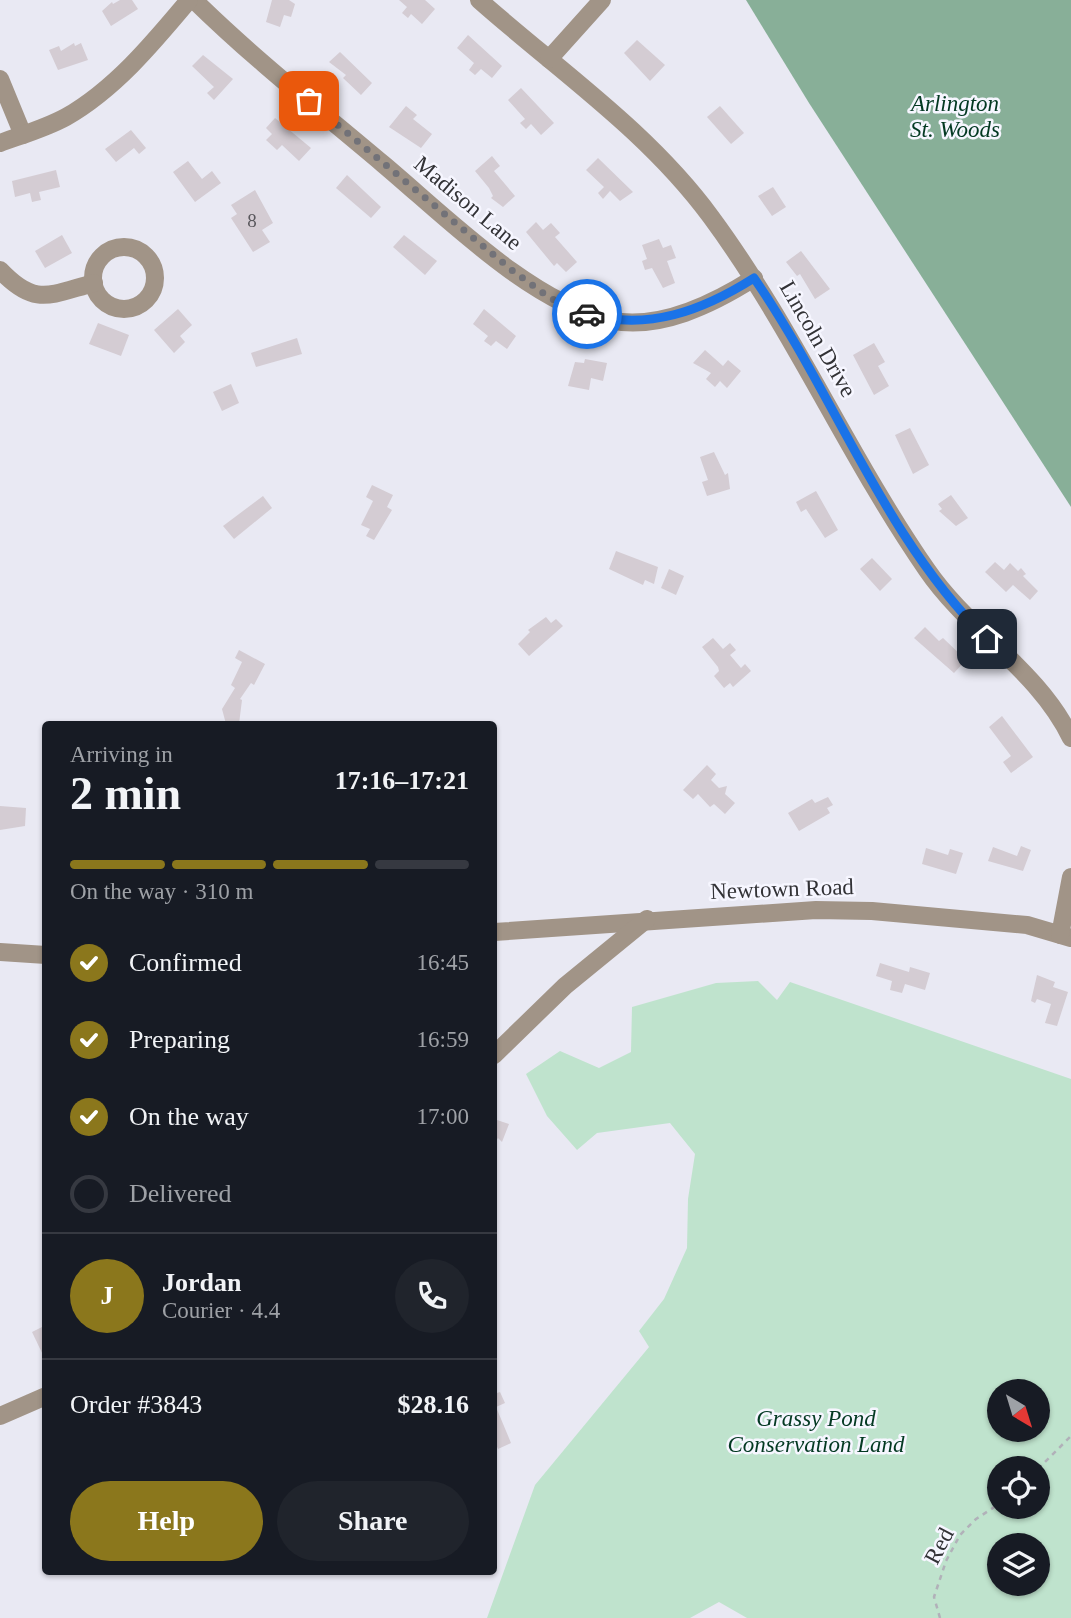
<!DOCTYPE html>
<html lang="en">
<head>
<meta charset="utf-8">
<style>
	:root { --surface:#171b24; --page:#20242c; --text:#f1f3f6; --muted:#9ea1a6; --line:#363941; --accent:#8b771c }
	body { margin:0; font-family:"Times New Roman",serif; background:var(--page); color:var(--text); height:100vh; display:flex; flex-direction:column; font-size:26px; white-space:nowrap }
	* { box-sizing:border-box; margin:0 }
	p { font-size:23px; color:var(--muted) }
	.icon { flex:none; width:38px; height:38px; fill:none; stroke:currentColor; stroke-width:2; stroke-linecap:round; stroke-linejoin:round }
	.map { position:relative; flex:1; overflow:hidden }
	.sheet { position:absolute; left:42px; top:721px; width:455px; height:854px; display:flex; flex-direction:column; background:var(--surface); border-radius:7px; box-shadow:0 2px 5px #0004 }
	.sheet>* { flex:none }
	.needle { width:46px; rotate:142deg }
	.controls { position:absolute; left:987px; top:1379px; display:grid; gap:14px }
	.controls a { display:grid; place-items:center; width:63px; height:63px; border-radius:50%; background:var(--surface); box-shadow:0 2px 5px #0004; font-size:35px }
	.pin { position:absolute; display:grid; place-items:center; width:60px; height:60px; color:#fff; margin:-30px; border-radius:14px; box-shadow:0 4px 10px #0006 }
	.courier { position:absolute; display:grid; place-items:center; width:70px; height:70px; margin:-35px; border:5px solid #1a73e8; border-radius:50%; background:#fff; color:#222; box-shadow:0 2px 9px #0007 }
	.overview em { font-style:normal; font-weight:800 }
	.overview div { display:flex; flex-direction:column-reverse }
	.overview { display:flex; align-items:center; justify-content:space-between; height:119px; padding:0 28px }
	h1 { font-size:46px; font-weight:800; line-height:52px }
	.bar { display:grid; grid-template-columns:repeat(4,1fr); gap:10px 7px; align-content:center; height:84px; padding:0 28px }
	.bar i { height:9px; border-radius:5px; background:var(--line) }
	.bar .active { background:var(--accent) }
	.bar p { grid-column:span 4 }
	.line { display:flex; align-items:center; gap:18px; padding:0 28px; border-top:2px solid var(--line) }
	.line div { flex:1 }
	.round { display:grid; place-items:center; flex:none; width:74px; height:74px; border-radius:37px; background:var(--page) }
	ol { padding:0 28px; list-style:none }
	li { display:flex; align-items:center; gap:21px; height:77px }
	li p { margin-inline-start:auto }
	li .icon { padding:7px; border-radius:50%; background:var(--accent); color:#fff; stroke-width:4 }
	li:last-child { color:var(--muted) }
	li i { width:38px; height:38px; border:4px solid var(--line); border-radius:50% }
	.action { display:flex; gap:14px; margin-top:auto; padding:14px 28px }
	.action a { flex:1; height:80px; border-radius:42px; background:var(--accent); color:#fff; font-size:28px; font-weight:800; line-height:80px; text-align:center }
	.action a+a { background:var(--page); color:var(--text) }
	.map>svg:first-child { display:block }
</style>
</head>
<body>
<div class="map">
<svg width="1071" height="1618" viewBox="0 0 1071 1618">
	<rect width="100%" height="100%" fill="#e9e9f3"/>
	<path fill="#bfe3cd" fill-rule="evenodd" d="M758,981l19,19 13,-18 281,97v539h-324l-28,-16 -29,16h-203l48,-133 114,-138 -10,-16 25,-32 23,-51 1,-49 7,-45 -25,-31 -73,10 -20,17 -30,-34 -21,-42 34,-23 39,17 32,-16 1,-45 84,-24zM999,1391h39v39h-39zM999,1468h39v39h-39zM999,1545h39v39h-39z"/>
	<polygon fill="#88af98" points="746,0 1071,0 1071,507 809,103"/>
	<g fill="#d4ccd3">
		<polygon points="120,0 132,0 138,9 111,26 102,11 112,2 113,4"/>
		<polygon points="272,0 289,0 295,4 291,17 284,15 280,27 266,22"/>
		<polygon points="399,0 425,0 435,9 422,24 411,14 408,18 402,13 407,7"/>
		<polygon points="468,35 502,66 492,78 481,69 475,75 469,70 474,63 457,48"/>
		<polygon points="637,40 665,65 650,81 624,53"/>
		<polygon points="74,43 75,46 81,43 88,60 58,70 49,50 59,46 61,51"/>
		<polygon points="340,52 372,83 361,95 343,78 346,75 329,62"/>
		<polygon points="203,55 233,79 214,100 207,93 214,87 192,66"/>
		<polygon points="521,88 554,123 541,135 531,124 526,129 520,123 525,119 508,100"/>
		<polygon points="406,106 417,115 413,119 432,134 421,148 389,127"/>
		<polygon points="720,106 744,133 731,144 707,117"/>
		<polygon points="275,118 311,148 299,161 282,145 277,150 266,140 272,134 266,128"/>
		<polygon points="131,130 146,148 139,154 134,148 116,162 105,149"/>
		<polygon points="492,156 500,166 494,171 515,196 503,207 491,198 493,196 489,188 475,171"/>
		<polygon points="598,158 633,192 620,201 610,191 603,199 598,193 604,187 586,170"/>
		<polygon points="188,161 202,179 212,171 221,183 195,202 173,172"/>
		<polygon points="56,170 60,187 39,192 41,200 32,202 30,193 15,197 12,181"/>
		<polygon points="347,175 381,207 371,218 336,188"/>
		<polygon points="773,187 786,207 772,216 758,196"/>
		<polygon points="255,190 273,223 262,230 270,242 253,252 231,218 237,214 231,205"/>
		<polygon points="536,222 543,230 551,223 560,233 555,237 577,262 566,272 557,263 554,266 526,232"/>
		<polygon points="62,235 72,253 45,268 35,251"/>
		<polygon points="404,235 437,261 425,275 393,247"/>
		<polygon points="659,239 663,248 671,245 676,258 667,261 675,283 663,288 652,268 645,270 642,261 647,259 642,245"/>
		<polygon points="801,251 830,289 815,299 800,274 797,276 786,262"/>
		<polygon points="178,309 192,325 180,336 185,342 174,353 154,330"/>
		<polygon points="484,309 516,336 507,349 496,341 491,346 484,341 488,336 473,324"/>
		<polygon points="98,323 129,335 121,356 89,344"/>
		<polygon points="297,338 302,354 256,367 251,353"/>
		<polygon points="874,343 885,362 878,366 889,386 874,395 853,355"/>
		<polygon points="705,350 723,366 728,360 741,371 727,388 720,381 715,387 706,379 711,373 693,363"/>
		<polygon points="585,359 607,363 603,381 591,378 589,390 568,386 575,362 584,363"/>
		<polygon points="231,384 239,403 222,411 213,392"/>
		<polygon points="910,428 929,465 913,474 895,435"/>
		<polygon points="714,452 725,475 728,473 730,489 707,496 702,482 708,480 700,457"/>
		<polygon points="372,485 393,495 387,507 392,510 374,540 366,536 370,529 361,525 373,501 366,497"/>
		<polygon points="816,491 838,530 825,538 806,509 801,512 796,502"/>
		<polygon points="951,495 968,518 956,526 939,511 942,509 938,504"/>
		<polygon points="263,496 272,508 234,539 223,526"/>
		<polygon points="616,551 658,567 654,584 645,580 643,585 609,569"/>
		<polygon points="872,558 892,579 880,591 860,569"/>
		<polygon points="995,562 1004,570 1010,563 1018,571 1021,568 1026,574 1023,576 1038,591 1030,600 1013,585 1006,592 985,572"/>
		<polygon points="669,569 684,576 676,595 661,588"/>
		<polygon points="546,617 551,623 556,619 563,626 529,656 518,644 530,632 528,630"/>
		<polygon points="925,627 939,641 943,638 966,660 954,673 914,638"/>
		<polygon points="713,638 723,649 730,643 736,650 730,655 741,668 745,664 751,671 733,687 730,683 724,688 714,676 719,671 718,667 702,647"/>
		<polygon points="239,650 265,664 254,685 251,683 240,699 242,700 239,724 226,724 222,709 235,688 231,685 242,662 235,658"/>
		<polygon points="1002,716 1033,757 1011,773 1003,762 1011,756 989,727"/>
		<polygon points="707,765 716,774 711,780 719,788 727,786 725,794 735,803 725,814 714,804 710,807 698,794 693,799 683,790"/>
		<polygon points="828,797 833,805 827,808 830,813 799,831 788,813 812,799 815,803"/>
		<polygon points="0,806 26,808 25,826 0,830"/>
		<polygon points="1021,846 1031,850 1023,871 988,861 993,847 1017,856"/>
		<polygon points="926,848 948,855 950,849 963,853 956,874 922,864"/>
		<polygon points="880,963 909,972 910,967 930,973 925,990 905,984 902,993 890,990 892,981 876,976"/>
		<polygon points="1037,975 1055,982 1053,987 1068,992 1057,1026 1045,1023 1051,1004 1037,999 1035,1003 1031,1001"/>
		<polygon points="494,1119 509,1124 502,1142 498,1138 494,1144"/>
		<polygon points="46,1325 46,1354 43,1355 32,1332"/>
		<polygon points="500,1392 505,1403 496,1407 511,1443 498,1449 494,1439 494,1394"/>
	</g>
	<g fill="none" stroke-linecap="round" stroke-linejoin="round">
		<g stroke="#b1b1b9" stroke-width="2.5" stroke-dasharray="5 5" stroke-linecap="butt">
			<polyline points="1038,1469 1071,1436"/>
			<polyline points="940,1618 934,1597 946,1561 960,1535 976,1519 999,1504"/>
		</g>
		<g stroke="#a19487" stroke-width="18">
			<path d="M194,0c59,58 125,110 189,164 62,52 147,138 226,156 50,11 104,-16 145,-42"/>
			<path d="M479,0c79,70 169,131 232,217 82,111 137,239 216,353 41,60 112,101 144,168"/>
			<polyline points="549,59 602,0"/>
			<polyline points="0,79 23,135"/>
			<path d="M0,143c22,-8 46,-15 66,-26 49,-28 87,-74 123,-117"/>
			<circle cx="124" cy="278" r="31"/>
			<path d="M0,270c35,37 49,25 94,13"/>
			<polyline points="494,932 816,910 872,911 1027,925 1071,938"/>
			<polyline points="1060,935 1071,877"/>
			<polyline points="0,952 46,955"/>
			<polyline points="494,1055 565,986 647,919"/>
			<polyline points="0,1416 46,1396"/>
		</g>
	</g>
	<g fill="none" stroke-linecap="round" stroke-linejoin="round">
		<polyline stroke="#727278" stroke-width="7" stroke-dasharray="0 12.6" points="309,101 513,271 550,298 587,314"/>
		<path stroke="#1a73e8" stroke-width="9" d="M587,314c61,17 115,-3 167,-36 82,119 129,258 233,361"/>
	</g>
	<g text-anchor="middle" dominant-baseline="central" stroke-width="5" stroke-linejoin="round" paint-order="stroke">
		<g font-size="19" fill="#5a585d">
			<text x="252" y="220">8</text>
		</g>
		<g font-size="23" font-style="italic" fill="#033922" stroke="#f6f6ff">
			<text x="955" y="103">Arlington<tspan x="955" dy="26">St. Woods</tspan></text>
			<text x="816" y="1418">Grassy Pond<tspan x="816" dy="26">Conservation Land</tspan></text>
		</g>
		<g font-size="23" fill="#323236" stroke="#f6f6ff">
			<text transform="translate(468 203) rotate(40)">Madison Lane</text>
			<text transform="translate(818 339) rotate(60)">Lincoln Drive</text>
			<text transform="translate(782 889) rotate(-2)">Newtown Road</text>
			<text transform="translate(939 1546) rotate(-62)">Red</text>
		</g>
	</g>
</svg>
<div class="controls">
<a><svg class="needle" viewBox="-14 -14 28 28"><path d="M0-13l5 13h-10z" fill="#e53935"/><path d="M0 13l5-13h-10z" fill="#9ea1a6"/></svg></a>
<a><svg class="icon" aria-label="locate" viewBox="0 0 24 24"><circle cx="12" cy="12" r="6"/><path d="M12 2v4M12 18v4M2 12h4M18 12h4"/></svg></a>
<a><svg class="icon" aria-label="layers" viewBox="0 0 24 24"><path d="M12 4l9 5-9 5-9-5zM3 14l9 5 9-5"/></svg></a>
</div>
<div class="pin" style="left:309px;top:101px;background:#ea580c"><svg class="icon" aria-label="bag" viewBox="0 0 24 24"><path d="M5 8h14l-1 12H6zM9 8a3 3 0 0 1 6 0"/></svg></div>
<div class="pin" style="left:987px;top:639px;background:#1f2937"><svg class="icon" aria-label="home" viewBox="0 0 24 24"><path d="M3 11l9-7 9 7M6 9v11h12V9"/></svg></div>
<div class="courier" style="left:587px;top:314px"><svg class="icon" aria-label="car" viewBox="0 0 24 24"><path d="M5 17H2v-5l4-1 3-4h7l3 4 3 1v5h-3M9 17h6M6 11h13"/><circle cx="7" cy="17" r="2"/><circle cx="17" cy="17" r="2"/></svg></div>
<section class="sheet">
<div class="overview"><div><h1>2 min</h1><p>Arriving in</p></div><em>17:16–17:21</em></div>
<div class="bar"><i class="active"></i><i class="active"></i><i class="active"></i><i></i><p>On the way · 310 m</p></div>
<ol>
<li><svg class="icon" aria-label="check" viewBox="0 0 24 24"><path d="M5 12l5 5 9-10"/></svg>Confirmed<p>16:45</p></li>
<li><svg class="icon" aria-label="check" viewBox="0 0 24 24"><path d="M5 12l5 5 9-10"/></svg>Preparing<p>16:59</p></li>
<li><svg class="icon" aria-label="check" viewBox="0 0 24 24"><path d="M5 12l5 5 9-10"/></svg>On the way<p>17:00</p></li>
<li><i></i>Delivered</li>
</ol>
<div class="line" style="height:126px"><b class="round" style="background:var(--accent);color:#fff">J</b><div><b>Jordan</b><p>Courier · 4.4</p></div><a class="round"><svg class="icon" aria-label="phone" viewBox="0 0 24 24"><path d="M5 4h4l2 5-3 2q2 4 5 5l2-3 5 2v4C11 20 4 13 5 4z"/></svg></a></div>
<div class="line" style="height:91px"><div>Order #3843</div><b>$28.16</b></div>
<div class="action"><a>Help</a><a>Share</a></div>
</section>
</div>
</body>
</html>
